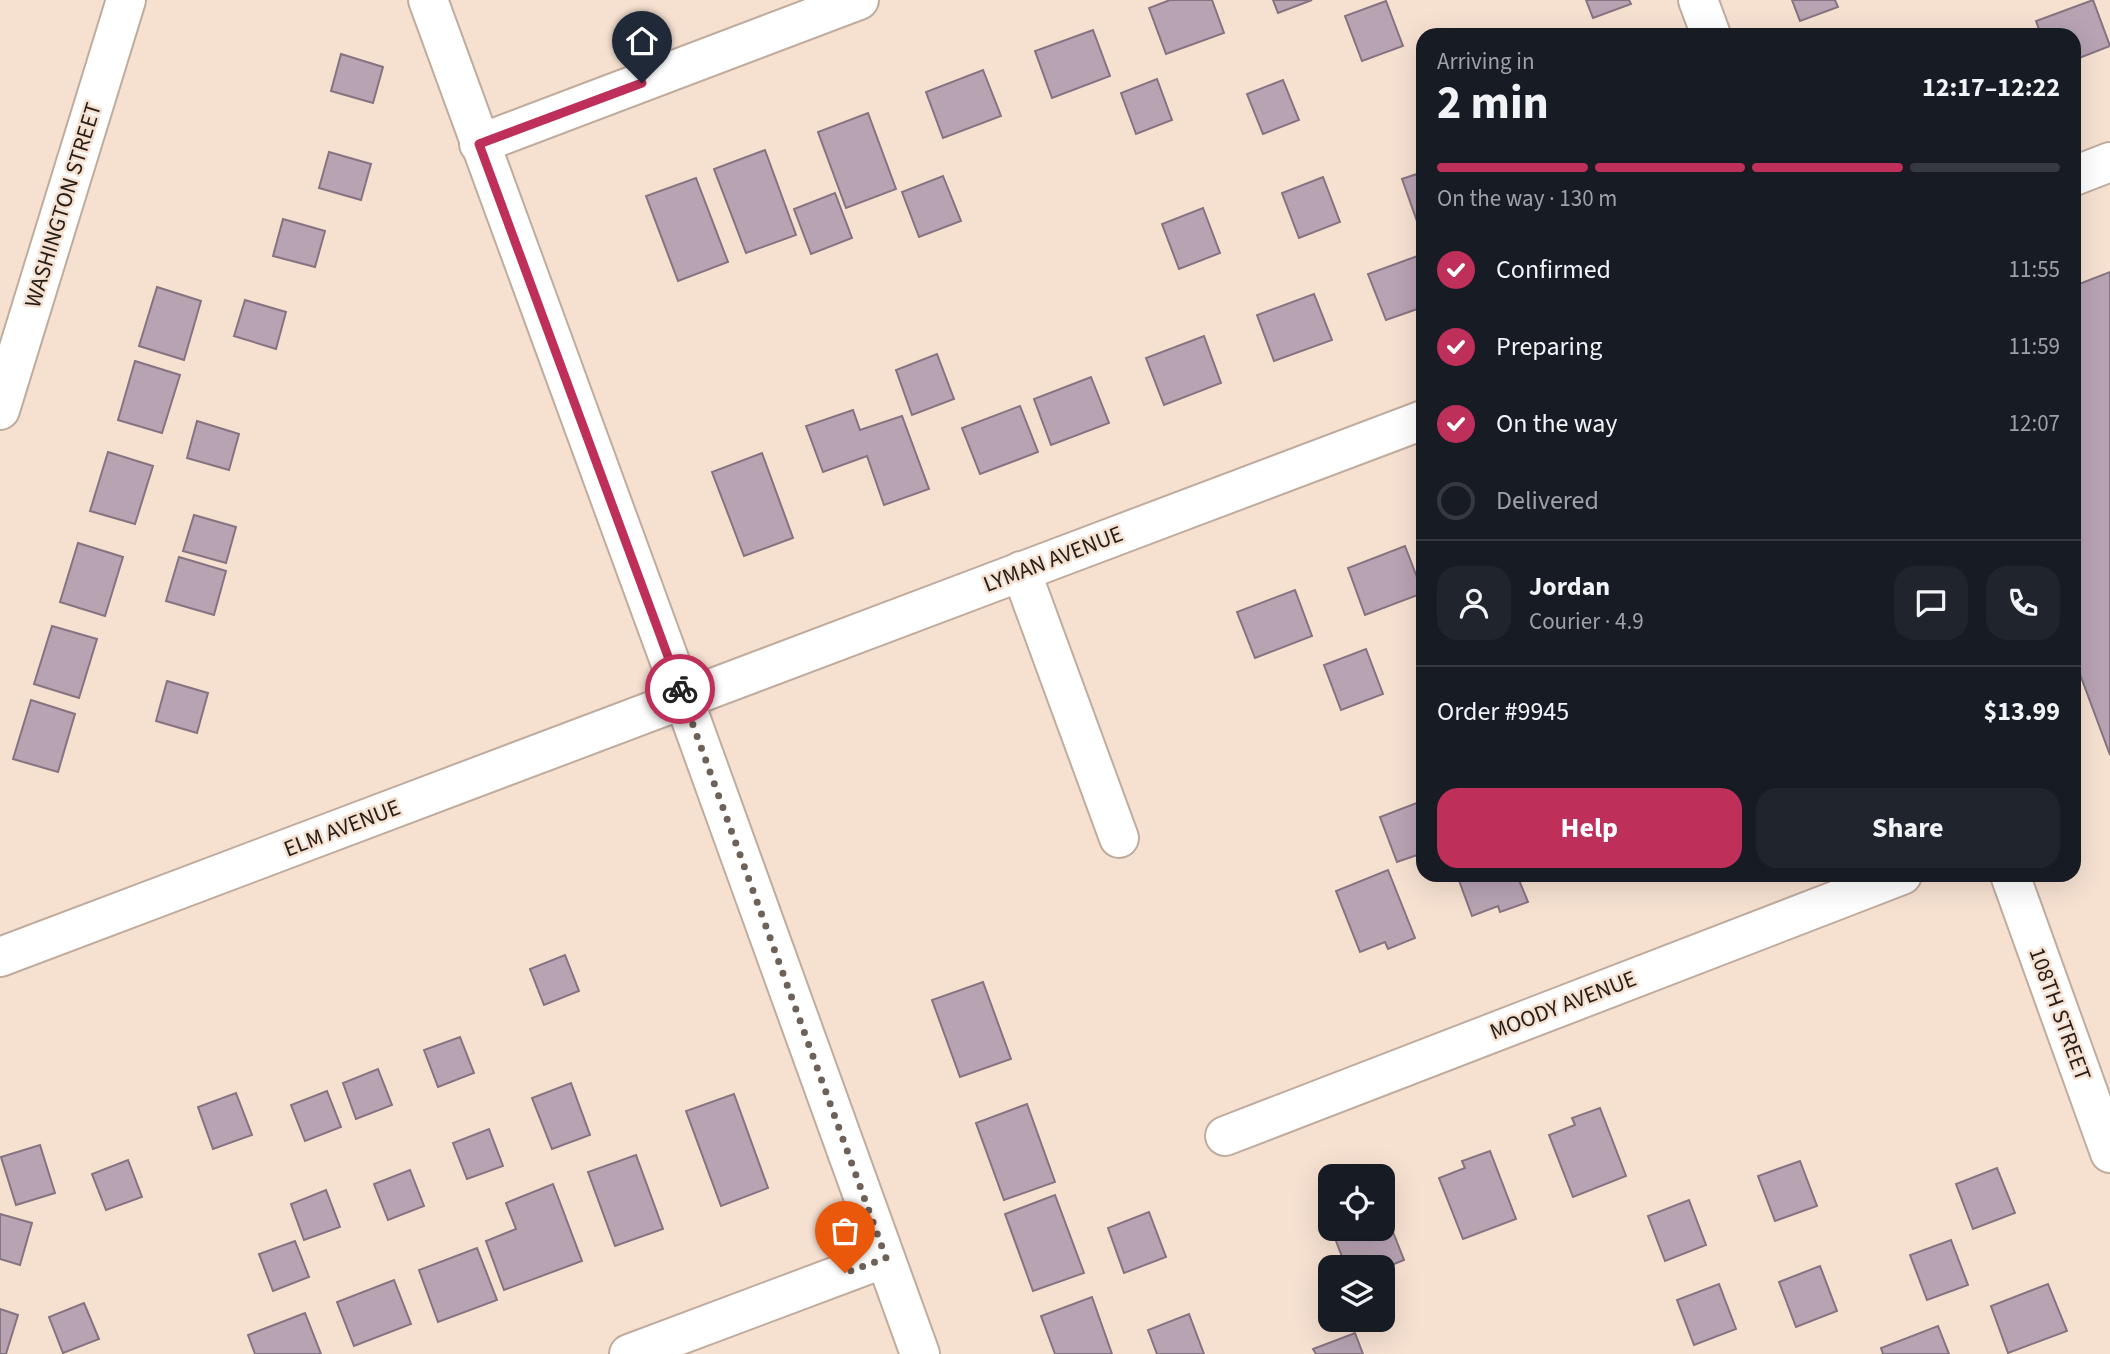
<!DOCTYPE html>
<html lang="en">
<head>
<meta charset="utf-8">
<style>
	:root { --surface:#171b24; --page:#20242c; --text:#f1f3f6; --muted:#9ea1a6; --line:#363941; --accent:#be2f59 }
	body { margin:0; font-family:"Source Sans 3",sans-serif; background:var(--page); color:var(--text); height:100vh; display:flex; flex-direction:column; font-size:26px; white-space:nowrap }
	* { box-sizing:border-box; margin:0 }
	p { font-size:23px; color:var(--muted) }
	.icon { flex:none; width:38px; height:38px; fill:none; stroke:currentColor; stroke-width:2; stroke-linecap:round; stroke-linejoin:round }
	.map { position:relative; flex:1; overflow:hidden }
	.sheet { position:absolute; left:1416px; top:28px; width:665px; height:854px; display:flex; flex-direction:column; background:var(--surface); border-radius:21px; box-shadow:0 7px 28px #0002 }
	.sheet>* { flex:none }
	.controls { position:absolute; left:1318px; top:1164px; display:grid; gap:14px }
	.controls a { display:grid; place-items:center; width:77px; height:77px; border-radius:14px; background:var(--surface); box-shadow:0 7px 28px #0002; font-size:35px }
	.pin { position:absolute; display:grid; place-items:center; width:60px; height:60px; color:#fff; margin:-72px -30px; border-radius:50% 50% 50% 0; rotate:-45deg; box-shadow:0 0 7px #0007 }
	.pin .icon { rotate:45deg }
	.courier { position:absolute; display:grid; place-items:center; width:70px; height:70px; margin:-35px; border:5px solid #be2f59; border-radius:50%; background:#fff; color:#222; box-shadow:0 2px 9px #0007 }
	.headline em { font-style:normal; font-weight:700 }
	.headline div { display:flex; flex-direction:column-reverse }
	.headline { display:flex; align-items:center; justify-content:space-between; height:119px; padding:0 21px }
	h1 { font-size:46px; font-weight:700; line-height:52px }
	.bar { display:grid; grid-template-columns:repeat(4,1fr); gap:10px 7px; align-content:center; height:84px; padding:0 21px }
	.bar i { height:9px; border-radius:5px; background:var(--line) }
	.bar .active { background:var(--accent) }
	.bar p { grid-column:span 4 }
	.line { display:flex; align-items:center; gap:18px; padding:0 21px; border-top:2px solid var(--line) }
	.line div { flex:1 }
	.round { display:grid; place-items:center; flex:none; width:74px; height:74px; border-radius:21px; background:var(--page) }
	ol { padding:0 21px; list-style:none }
	li { display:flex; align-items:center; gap:21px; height:77px }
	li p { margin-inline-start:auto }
	li .icon { padding:7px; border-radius:50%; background:var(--accent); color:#fff; stroke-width:4 }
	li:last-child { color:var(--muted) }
	li i { width:38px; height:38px; border:4px solid var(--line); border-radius:50% }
	.action { display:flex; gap:14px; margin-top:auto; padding:14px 21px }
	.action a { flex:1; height:80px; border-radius:21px; background:var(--accent); color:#fff; font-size:28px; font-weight:700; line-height:80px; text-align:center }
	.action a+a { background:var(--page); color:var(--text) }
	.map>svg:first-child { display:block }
</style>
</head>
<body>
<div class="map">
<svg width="2110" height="1354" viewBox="0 0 2110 1354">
	<rect width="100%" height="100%" fill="#f6e1d1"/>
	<g fill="#b7a3b2" stroke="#867381" stroke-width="2">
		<polygon points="1170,0 1212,0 1224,33 1166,54 1149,8"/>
		<polygon points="1273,0 1312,0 1278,13"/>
		<polygon points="1586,0 1629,0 1631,4 1593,18"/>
		<polygon points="1792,0 1835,0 1838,7 1800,21"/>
		<polygon points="2093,0 2110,46 2074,60 2074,35 2041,35 2036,21"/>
		<polygon points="1386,1 1403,46 1362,61 1345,16"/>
		<polygon points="1093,30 1110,76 1052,98 1035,51"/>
		<polygon points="341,54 383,67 373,103 331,91"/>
		<polygon points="983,70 1001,116 943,138 926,92"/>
		<polygon points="1157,79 1172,120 1136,134 1121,93"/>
		<polygon points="1283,80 1299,120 1263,134 1247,94"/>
		<polygon points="868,113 896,189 846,208 818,132"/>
		<polygon points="765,150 796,235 746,253 714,169"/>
		<polygon points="329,152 371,164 361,200 319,188"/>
		<polygon points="1423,172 1423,223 1418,224 1402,179"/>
		<polygon points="943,176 961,221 919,237 902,192"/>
		<polygon points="1323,177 1340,222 1299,238 1282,193"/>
		<polygon points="696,178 728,262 678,281 646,196"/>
		<polygon points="835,193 852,238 811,254 794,209"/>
		<polygon points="1203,208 1220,253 1179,269 1162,224"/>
		<polygon points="283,219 325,231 315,267 273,256"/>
		<polygon points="1423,254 1423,307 1386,320 1368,274"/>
		<polygon points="2110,272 2110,755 2074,658 2074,286"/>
		<polygon points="157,287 201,301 184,360 139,346"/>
		<polygon points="1314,294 1332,340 1274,361 1257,315"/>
		<polygon points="245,300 286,312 276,349 234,336"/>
		<polygon points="1204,336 1221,383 1164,405 1146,358"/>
		<polygon points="937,354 954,399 912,415 896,370"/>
		<polygon points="135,361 180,375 162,433 118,420"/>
		<polygon points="1091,377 1109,423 1051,445 1034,399"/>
		<polygon points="1020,406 1038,452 980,474 962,428"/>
		<polygon points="853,410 860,430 902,416 929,489 884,505 867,456 823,472 806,426"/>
		<polygon points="197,421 239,434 229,470 187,458"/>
		<polygon points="108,452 153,466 135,524 90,511"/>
		<polygon points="762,453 793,538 744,556 712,472"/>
		<polygon points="194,515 236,527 226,563 183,551"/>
		<polygon points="78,543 123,557 105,616 60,602"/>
		<polygon points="1405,546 1423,593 1365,615 1348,568"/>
		<polygon points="179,557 226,571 214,615 166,601"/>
		<polygon points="1295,590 1312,636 1255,658 1237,612"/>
		<polygon points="52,626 97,639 79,698 34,684"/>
		<polygon points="1366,649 1383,694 1341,710 1324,665"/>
		<polygon points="167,681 208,693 197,733 156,721"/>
		<polygon points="31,700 75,714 58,772 13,759"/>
		<polygon points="1422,801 1423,853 1397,862 1380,817"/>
		<polygon points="1388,870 1415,938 1388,949 1385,942 1360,952 1336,891"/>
		<polygon points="1457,875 1517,875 1528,902 1500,912 1498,906 1472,916"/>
		<polygon points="565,955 579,991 544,1005 530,969"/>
		<polygon points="983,982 1011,1059 960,1077 932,1000"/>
		<polygon points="460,1037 474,1073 438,1087 424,1050"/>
		<polygon points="378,1069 392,1105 356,1119 343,1083"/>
		<polygon points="571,1083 590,1135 552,1149 532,1098"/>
		<polygon points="327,1091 341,1127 305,1141 291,1105"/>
		<polygon points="236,1093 252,1135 213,1149 198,1107"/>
		<polygon points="734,1094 768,1188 721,1206 686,1111"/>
		<polygon points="1027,1104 1055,1182 1004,1200 976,1123"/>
		<polygon points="1600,1108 1626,1176 1573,1197 1549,1135 1575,1125 1572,1118"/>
		<polygon points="489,1129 503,1166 467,1179 453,1143"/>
		<polygon points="40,1145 55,1193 16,1205 1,1157"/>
		<polygon points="1490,1151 1516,1219 1463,1239 1439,1178 1465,1168 1462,1161"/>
		<polygon points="636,1155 663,1229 615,1246 588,1172"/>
		<polygon points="128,1160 142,1197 106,1210 92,1174"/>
		<polygon points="1800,1161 1817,1206 1775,1221 1758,1176"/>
		<polygon points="1997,1168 2015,1213 1973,1229 1956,1184"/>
		<polygon points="410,1170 424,1206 388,1220 374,1184"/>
		<polygon points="553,1184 582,1261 504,1290 486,1241 516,1229 506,1203"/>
		<polygon points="326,1190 340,1227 304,1240 291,1204"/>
		<polygon points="1055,1195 1084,1273 1033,1291 1005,1214"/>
		<polygon points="1689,1200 1706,1245 1665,1261 1648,1216"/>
		<polygon points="1382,1204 1404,1260 1382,1269 1382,1267 1346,1267 1331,1228 1382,1228"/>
		<polygon points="1149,1212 1166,1257 1124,1273 1108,1228"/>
		<polygon points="0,1214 32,1223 20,1265 0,1259"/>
		<polygon points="1951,1240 1968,1285 1927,1300 1910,1255"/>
		<polygon points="295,1241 309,1277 273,1291 259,1254"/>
		<polygon points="477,1248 497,1300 438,1322 419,1270"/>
		<polygon points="1820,1266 1837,1311 1796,1327 1779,1282"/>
		<polygon points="394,1280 411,1324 354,1346 337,1302"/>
		<polygon points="1719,1284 1736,1329 1694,1345 1677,1300"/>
		<polygon points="2048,1284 2067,1331 2008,1353 1991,1306"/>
		<polygon points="1092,1297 1112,1354 1055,1354 1041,1316"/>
		<polygon points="84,1303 99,1339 63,1353 49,1317"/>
		<polygon points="0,1309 18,1315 6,1354 0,1354"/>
		<polygon points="305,1313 321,1354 255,1354 248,1335"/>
		<polygon points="1189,1314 1204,1354 1157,1354 1148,1330"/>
		<polygon points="1938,1326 1949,1354 1883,1354 1881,1348"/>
		<polygon points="1355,1333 1363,1354 1316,1354 1313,1349"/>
	</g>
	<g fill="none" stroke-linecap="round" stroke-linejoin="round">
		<defs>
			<g id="minor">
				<polyline points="428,0 684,700 920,1354"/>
				<polyline points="1698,0 1711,35"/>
				<polyline points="479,144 859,0"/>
				<polyline points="2074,176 2110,162"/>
				<polyline points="0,410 126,0"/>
				<polyline points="1021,571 1119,838"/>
				<polyline points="2010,875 2110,1153"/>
				<polyline points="0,957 1423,420"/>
				<polyline points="1225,1136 1902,875"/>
				<polyline points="629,1354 885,1258"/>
			</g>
		</defs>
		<use href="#minor" stroke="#c0ac9d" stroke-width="42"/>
		<use href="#minor" stroke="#fff" stroke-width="38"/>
	</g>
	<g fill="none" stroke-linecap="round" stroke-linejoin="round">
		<polyline stroke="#6e6258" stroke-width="7" stroke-dasharray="0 12.6" points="680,689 886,1258 845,1273"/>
		<polyline stroke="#be2f59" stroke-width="9" points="642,83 479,144 680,689"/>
	</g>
	<g text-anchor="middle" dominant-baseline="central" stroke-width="5" stroke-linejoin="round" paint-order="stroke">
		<g font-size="23" fill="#251d17" stroke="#f6e1d1">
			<text transform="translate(63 205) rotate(-73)">WASHINGTON STREET</text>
			<text transform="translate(1053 559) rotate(-21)">LYMAN AVENUE</text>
			<text transform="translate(342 828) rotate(-21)">ELM AVENUE</text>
			<text transform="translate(1563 1005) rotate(-21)">MOODY AVENUE</text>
			<text transform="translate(2060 1014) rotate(70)">108TH STREET</text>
		</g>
	</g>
</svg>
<div class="controls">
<a><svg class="icon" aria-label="locate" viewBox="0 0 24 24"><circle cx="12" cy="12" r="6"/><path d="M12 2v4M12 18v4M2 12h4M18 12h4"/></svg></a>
<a><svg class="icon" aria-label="layers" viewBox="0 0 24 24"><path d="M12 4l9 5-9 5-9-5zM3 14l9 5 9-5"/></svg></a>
</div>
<div class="pin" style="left:845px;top:1273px;background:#ea580c"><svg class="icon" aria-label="bag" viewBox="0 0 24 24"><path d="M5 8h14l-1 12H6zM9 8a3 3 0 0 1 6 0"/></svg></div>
<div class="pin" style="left:642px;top:83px;background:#1f2937"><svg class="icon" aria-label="home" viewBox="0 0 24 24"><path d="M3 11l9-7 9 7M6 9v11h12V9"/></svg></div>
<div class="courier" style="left:680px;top:689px"><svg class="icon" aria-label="bike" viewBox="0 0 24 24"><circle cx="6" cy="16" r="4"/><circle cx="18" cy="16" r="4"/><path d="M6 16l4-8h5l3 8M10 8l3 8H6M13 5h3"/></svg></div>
<section class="sheet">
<div class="headline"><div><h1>2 min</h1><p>Arriving in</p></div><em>12:17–12:22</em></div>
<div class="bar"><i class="active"></i><i class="active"></i><i class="active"></i><i></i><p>On the way · 130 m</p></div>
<ol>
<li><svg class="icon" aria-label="check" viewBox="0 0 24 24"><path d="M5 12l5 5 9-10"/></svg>Confirmed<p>11:55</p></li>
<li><svg class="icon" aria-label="check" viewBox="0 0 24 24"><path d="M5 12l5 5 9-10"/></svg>Preparing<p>11:59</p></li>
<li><svg class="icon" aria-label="check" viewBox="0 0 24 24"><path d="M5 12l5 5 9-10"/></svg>On the way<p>12:07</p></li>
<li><i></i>Delivered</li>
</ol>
<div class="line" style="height:126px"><a class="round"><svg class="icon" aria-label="person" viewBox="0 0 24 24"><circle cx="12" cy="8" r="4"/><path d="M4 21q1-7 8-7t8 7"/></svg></a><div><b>Jordan</b><p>Courier · 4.9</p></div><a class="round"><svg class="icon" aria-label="chat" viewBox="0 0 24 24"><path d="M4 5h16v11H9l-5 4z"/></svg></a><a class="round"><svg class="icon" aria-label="phone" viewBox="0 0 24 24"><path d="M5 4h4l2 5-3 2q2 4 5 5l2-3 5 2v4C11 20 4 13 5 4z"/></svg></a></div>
<div class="line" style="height:91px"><div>Order #9945</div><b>$13.99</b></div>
<div class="action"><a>Help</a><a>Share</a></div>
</section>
</div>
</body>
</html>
